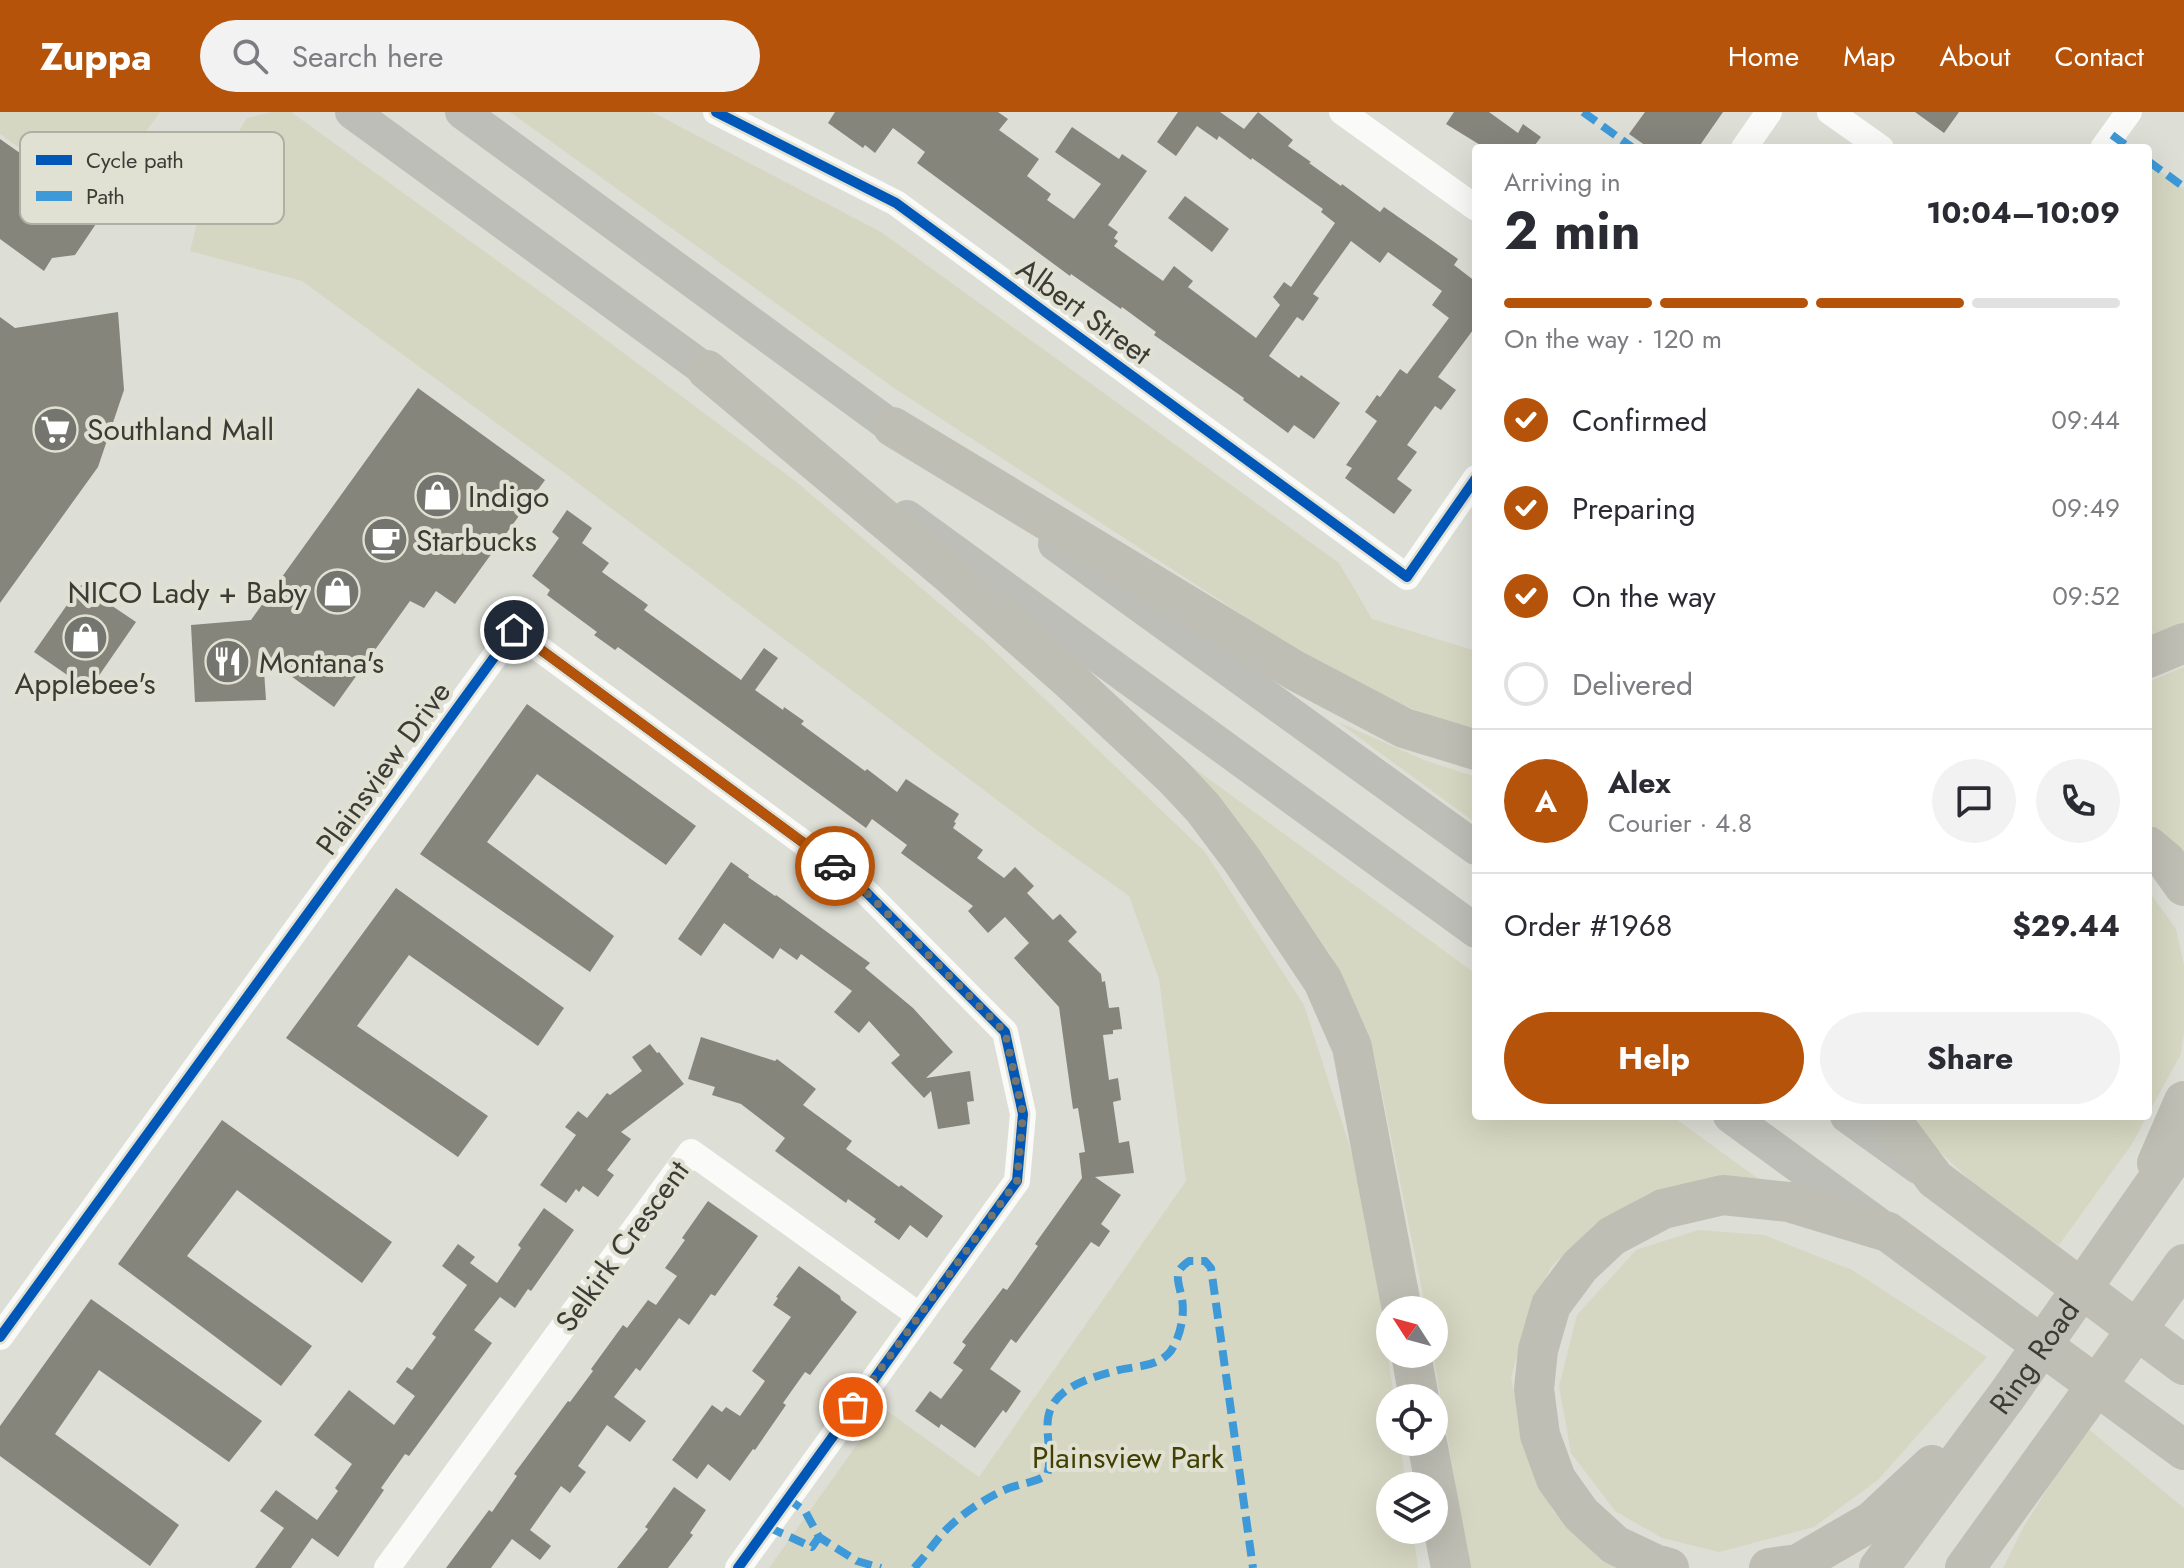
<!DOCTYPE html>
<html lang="en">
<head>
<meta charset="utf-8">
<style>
	:root { --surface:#fff; --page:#f2f2f3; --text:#2b2b33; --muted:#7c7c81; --line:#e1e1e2; --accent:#b45309 }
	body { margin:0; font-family:Jost,sans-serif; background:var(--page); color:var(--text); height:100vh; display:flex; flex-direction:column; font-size:30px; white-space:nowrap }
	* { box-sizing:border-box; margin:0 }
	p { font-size:26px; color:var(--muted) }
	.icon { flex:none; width:44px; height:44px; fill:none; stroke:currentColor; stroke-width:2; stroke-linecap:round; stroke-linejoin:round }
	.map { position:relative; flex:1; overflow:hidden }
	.panel { position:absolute; left:1472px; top:32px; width:680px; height:976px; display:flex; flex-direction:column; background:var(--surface); border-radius:8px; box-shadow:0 8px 32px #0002 }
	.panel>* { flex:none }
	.needle { width:52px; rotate:306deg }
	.fabs { position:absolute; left:1376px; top:1184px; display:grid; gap:16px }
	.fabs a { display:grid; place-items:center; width:72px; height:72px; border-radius:50%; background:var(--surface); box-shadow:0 8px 32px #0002; font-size:40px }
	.pin { position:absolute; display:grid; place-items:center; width:68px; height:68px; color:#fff; margin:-34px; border:4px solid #fff; border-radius:50%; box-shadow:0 2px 8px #0007 }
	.courier { position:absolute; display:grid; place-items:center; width:80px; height:80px; margin:-40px; border:6px solid #b45309; border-radius:50%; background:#fff; color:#222; box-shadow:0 2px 10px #0007 }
	.headline em { font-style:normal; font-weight:700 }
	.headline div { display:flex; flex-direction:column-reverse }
	.headline { display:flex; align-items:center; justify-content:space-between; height:136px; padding:0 32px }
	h1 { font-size:52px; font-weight:700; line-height:60px }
	.bar { display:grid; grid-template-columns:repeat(4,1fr); gap:12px 8px; align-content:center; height:96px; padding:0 32px }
	.bar i { height:10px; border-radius:6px; background:var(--line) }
	.bar .active { background:var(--accent) }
	.bar p { grid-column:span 4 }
	.line { display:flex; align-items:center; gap:20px; padding:0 32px; border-top:2px solid var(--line) }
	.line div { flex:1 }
	.round { display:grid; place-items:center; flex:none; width:84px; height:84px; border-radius:42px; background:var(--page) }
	ol { padding:0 32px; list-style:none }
	li { display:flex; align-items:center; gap:24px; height:88px }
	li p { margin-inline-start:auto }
	li .icon { padding:8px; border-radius:50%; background:var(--accent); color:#fff; stroke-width:4 }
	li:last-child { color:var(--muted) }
	li i { width:44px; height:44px; border:4px solid var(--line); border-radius:50% }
	.cta { display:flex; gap:16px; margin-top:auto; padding:16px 32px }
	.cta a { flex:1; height:92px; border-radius:48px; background:var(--accent); color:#fff; font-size:32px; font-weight:700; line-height:92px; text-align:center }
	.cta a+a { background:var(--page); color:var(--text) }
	header { display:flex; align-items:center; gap:48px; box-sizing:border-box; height:112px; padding:0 40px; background:var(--accent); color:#fff }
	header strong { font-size:38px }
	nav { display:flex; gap:44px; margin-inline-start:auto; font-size:28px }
	.search { width:560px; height:72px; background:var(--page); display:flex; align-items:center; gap:20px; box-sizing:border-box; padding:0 28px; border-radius:44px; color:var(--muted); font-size:30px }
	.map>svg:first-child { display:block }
</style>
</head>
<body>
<header>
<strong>Zuppa</strong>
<div class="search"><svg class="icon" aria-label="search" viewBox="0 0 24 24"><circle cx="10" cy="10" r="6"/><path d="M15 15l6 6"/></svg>Search here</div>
<nav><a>Home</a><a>Map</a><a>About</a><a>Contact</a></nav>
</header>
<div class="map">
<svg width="2184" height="1456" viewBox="0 0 2184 1456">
	<rect width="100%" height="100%" fill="#ddded6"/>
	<g fill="#d6d7c2">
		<polygon points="0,0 160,0 142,25 129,69 88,85 0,22"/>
		<polygon points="272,0 291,0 574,204 794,368 985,530 1205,740 1304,893 1366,1085 1394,1286 1390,1286 1390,1330 1400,1330 1406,1374 1390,1374 1390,1418 1413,1418 1418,1456 769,1456 883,1296 979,1365 1186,1069 1159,867 1129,784 1038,719 566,362 302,169 190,139 208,68 247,6"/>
		<polygon points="510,0 652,0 881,120 1339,451 1372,507 1476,539 1476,621 1350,573 894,276"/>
		<polygon points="2148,50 2184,77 2184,515 2148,531"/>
		<polygon points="2184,555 2184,745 2148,709 2148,570"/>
		<polygon points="1338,610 1424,648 1476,665 1476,711"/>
		<polygon points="1161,632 1476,862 1476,1004 1672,1004 1760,1068 1714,1066 1651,1080 1595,1112 1551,1155 1529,1200 1511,1266 1525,1331 1553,1399 1617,1456 1470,1456 1433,1242 1434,1198 1426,1198 1373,937 1330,842 1224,692"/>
		<polygon points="2148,778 2176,817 2184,853 2184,920 2181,942 2148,1002"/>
		<polygon points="1906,1004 2147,1004 2132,1032 2059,1133 2007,1103 1921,1022"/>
		<polygon points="1698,1118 1764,1123 1852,1158 1987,1245 1878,1368 1814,1415 1719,1440 1662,1426 1615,1399 1571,1341 1559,1274 1577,1203 1636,1138"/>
		<polygon points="2086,1315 2184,1396 2184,1456 2003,1456 2024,1414"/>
	</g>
	<g fill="#85857c">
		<polygon points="835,0 998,0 1008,7 999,18 1039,47 1027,64 1051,82 1047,88 1074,107 1101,72 1055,40 1072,15 1119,47 1122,42 1147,59 1108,113 1118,120 1114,126 1118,129 1114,134 1163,169 1174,154 1193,169 1188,175 1256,226 1280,193 1273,185 1284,170 1291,175 1335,111 1321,100 1323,97 1252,46 1251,48 1219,24 1217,28 1197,14 1176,44 1157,30 1178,0 1220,0 1244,17 1258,0 1293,28 1288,34 1311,50 1309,51 1341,74 1342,72 1380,100 1384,95 1427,125 1458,147 1454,153 1476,170 1476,214 1438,265 1456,278 1441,298 1435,294 1407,333 1417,340 1397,367 1412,378 1394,402 1345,366 1352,356 1346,353 1377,309 1365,300 1377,283 1380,285 1400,257 1407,262 1449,206 1432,193 1442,179 1388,140 1380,151 1351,129 1313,182 1319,186 1303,209 1297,205 1269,244 1299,266 1301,263 1340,291 1314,327 1294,313 1288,321 1243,288 1244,286 1154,223 1156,220 1122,195 1121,197 1071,162 1070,164 917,51 925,40 893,16 875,41 865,33 863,36 828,11"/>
		<polygon points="1454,0 1489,0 1518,21 1523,12 1541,25 1535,33 1539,36 1485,36 1446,12"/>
		<polygon points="1645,0 1723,0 1698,36 1649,36 1629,22"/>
		<polygon points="1915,0 1959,0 1944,21"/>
		<polygon points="0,27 104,100 75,143 52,146 44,159 0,127"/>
		<polygon points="1185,84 1229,117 1212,140 1168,106"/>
		<polygon points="118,200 124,278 98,355 0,491 0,205 15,216"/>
		<polygon points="418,276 545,368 455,492 436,479 424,496 410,489 334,595 263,544 266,588 195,590 191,513 251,508"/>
		<polygon points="567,398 592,416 582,431 609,451 602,460 648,493 644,498 741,568 764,536 778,546 755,578 783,598 784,595 804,609 801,612 865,659 867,657 897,680 906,667 959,702 954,710 956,711 953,716 983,738 977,746 1004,766 1015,755 1034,774 1027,781 1053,808 1060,802 1077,820 1068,829 1101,862 1102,870 1105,869 1109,896 1119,895 1122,917 1113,918 1113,922 1103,923 1109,968 1118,966 1121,988 1113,990 1119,1031 1129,1029 1134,1061 1095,1065 1121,1083 1101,1112 1110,1119 1099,1135 1091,1130 1016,1231 1011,1227 990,1257 1021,1279 1006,1301 1003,1298 975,1336 941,1312 939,1316 915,1299 930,1279 941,1287 963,1258 953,1251 966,1233 962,1230 1003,1176 1007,1178 1038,1134 1035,1132 1082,1066 1079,1041 1085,1040 1078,996 1073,997 1059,895 1014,846 1029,831 1005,805 988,821 968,799 973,794 901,741 907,733 872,707 866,716 618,535 615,538 594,523 597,520 547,483 550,478 532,464 559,426 552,420"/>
		<polygon points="81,473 136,510 89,578 34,540"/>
		<polygon points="527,592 696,714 666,753 537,662 487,730 614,824 590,860 420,742"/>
		<polygon points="731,750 749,763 748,765 775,784 776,783 870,851 865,856 913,896 953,940 926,966 970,959 974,989 967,990 970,1012 938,1017 931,979 924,986 891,951 900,943 869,909 859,921 834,900 852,879 801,842 797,848 780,836 773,847 724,811 701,844 678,827"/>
		<polygon points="396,776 564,896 538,934 409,843 357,914 488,1004 458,1045 286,926"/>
		<polygon points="701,925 775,949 777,947 816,977 803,993 852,1029 846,1037 899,1075 901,1073 943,1104 927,1126 910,1113 899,1128 874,1110 876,1107 848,1087 846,1091 775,1039 785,1026 741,992 712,983 715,975 688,967"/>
		<polygon points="650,932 657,941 659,940 684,972 621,1020 631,1027 607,1058 614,1063 598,1085 583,1074 579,1080 576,1077 566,1091 540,1073 576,1023 565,1015 578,999 587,1006 607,981 610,983 642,959 632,945"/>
		<polygon points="222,1008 392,1130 362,1171 237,1078 187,1144 312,1234 281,1274 118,1152"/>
		<polygon points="708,1089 758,1124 715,1184 711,1182 689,1213 679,1206 640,1259 636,1256 614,1285 646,1309 630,1330 607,1313 578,1354 586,1360 570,1381 561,1374 530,1418 551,1434 540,1448 512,1427 491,1456 446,1456 489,1398 492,1400 517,1364 514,1362 568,1289 570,1290 593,1259 591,1257 623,1213 627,1216 648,1188 656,1193 677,1164 665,1156 685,1128 682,1126"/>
		<polygon points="544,1096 574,1118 531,1179 528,1177 515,1196 500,1185 474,1218 492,1231 409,1344 405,1342 381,1376 384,1378 338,1445 312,1426 291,1456 255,1456 284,1416 260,1399 276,1378 317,1408 338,1379 335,1376 352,1352 314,1323 349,1278 394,1313 415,1284 396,1270 407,1255 412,1258 436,1225 432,1222 467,1173 442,1154 458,1132 475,1145 470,1151 497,1171 521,1136 518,1133"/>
		<polygon points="799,1154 840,1184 841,1188 857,1200 810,1263 805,1260 783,1291 786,1293 755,1338 753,1337 730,1369 708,1352 697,1367 672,1348 712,1293 722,1300 726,1295 740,1304 765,1269 752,1259 791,1205 773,1193 778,1186 776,1185"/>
		<polygon points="91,1187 262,1309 229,1350 99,1258 55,1322 179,1413 150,1454 0,1344 0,1314"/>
		<polygon points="674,1375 706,1398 690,1421 693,1423 668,1456 617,1456 648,1417 645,1415"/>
	</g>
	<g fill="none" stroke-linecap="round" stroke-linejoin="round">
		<g stroke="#fafaf9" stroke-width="26">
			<polyline points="716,0 896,91 1407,465 1476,366"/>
			<polyline points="1342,0 1476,96"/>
			<polyline points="1830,0 1881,36"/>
			<polyline points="1744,36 1769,0"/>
			<polyline points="2103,36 2129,0"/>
			<polyline points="0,1225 514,518 854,768 1005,920 1023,1002 1017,1069 738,1456"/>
			<polyline points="387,1456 691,1040 920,1204"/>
		</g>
		<g stroke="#bebeb8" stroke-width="34">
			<polyline points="352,0 729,275"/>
			<polyline points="462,0 914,331"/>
			<polyline points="907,405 1476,819"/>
			<polyline points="1055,432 1476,736"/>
			<polyline points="1730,1004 1878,1112"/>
			<polyline points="1847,1004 1918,1055"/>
		</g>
		<g stroke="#bebeb4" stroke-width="40">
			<polyline points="707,258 952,464 1072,570 1174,665 1203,696 1242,748 1323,869 1352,935 1402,1198"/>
			<polyline points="893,315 1294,558 1404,616 1476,638"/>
			<polyline points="2148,546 2184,531"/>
			<polyline points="2148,734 2166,749 2184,774"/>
			<polyline points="1888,1004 1935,1067 2184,1253"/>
			<polyline points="2157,1051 2184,989"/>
			<polyline points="1411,1242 1419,1286"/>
			<polyline points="1427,1330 1451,1456"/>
			<polyline points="1669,1456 1655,1452 1615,1433 1581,1402 1556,1367 1540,1323 1534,1277 1538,1238 1551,1193 1580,1154 1612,1124 1663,1097 1723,1083 1789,1090 1888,1120 2184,1338"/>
			<polyline points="1769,1456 1798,1452 1872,1409 1932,1353"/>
			<path id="s1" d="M1879,1456l129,-174 176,-252"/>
			<polyline points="1965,1456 2184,1152"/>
		</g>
		<g stroke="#3e99d8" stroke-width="8" stroke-dasharray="16 8" stroke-linecap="butt">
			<polyline points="1583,0 1633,36"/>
			<polyline points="2112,23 2130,36"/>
			<polyline points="2148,49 2184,75"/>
			<polyline points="787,1386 805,1399 819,1425 857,1449 881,1456"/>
			<polyline points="768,1415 812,1435 819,1425"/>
			<path d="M914,1456c11,-11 19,-24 29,-35 15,-16 36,-31 57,-41 15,-8 33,-8 47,-17 7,-22 -5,-48 4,-67 10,-23 45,-32 68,-38 17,-4 38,-3 51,-18 10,-14 15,-36 12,-53 -1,-7 -5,-17 -4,-24 1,-7 6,-10 11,-14h16l6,7 42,300"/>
		</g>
		<defs>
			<g id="cycleway">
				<polyline points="716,0 896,91 1407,465 1476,366"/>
				<polyline points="0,1225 514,518 854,768 1005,920 1023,1002 1017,1069 738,1456"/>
			</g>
		</defs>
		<use href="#cycleway" stroke="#e0e1d2" stroke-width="15"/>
		<use href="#cycleway" stroke="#0057b8" stroke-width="10"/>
	</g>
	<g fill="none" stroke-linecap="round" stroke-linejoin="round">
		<polyline stroke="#74756e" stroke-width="8" stroke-dasharray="0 14.4" points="835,754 854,768 1005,920 1023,1002 1017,1069 853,1295"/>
		<polyline stroke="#b45309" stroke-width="10" points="514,518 835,754"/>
	</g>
	<defs>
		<symbol id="supermarket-disc" viewBox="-11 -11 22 22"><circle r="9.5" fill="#74756e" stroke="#e0e1d2"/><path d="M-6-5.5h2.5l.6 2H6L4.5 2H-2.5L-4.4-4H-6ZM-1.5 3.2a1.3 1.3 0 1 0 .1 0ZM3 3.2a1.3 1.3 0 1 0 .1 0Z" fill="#fff"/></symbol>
		<symbol id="shop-disc" viewBox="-11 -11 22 22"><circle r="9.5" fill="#74756e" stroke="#e0e1d2"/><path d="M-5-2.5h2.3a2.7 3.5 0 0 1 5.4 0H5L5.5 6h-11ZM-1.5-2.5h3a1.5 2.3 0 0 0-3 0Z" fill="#fff"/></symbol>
		<symbol id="cafe-disc" viewBox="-11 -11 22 22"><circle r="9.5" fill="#74756e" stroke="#e0e1d2"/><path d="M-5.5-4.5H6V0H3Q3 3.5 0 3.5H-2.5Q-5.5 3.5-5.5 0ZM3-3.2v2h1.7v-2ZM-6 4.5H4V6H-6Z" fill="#fff"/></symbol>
		<symbol id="restaurant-disc" viewBox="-11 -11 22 22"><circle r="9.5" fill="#74756e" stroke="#e0e1d2"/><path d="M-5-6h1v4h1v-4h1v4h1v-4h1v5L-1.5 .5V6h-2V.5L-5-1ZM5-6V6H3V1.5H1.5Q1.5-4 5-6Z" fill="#fff"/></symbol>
	</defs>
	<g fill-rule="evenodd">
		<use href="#supermarket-disc" x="30" y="292" width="51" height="51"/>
		<use href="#shop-disc" x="412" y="358" width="51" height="51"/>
		<use href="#cafe-disc" x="360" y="402" width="51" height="51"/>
		<use href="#shop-disc" x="312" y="454" width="51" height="51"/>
		<use href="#shop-disc" x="60" y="500" width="51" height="51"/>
		<use href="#restaurant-disc" x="202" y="524" width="51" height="51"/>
	</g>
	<g text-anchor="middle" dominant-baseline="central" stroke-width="8" stroke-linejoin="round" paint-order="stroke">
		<g font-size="30" fill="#3b3c36" stroke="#e0e1d2">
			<text transform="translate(1084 199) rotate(36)">Albert Street</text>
			<text transform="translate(383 656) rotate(-54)">Plainsview Drive</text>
			<text transform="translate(622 1134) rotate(-54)">Selkirk Crescent</text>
			<text stroke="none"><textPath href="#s1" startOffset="262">Ring Road</textPath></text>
		</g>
		<g font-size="30" fill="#3b3c36" stroke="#e0e1d2" text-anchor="start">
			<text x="87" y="317">Southland Mall</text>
			<text x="468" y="384">Indigo</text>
			<text x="416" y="428">Starbucks</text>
			<text x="307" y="480" text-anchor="end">NICO Lady + Baby</text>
			<text x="259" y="550">Montana's</text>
			<text x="85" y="571" text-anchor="middle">Applebee's</text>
		</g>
		<g font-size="30" fill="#424102" stroke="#e0e1d2">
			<text x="1128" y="1345">Plainsview Park</text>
		</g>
	</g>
	<rect x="20" y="20" width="264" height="92" rx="12" fill="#e0e1d2" stroke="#aeb0a3" stroke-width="2"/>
	<rect x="36" y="43" width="36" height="10" fill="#0057b8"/>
	<rect x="36" y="79" width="36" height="10" fill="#3e99d8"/>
	<g font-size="22" fill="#3b3c36">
		<text x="86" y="56">Cycle path</text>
		<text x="86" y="92">Path</text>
	</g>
</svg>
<div class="fabs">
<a><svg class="needle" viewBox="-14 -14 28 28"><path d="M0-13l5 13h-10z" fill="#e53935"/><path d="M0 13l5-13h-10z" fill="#7c7c81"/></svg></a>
<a><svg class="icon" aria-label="locate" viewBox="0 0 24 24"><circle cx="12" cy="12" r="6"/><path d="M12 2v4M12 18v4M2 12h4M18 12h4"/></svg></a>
<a><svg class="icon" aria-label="layers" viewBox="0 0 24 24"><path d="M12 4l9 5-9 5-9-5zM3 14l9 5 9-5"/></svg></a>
</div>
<div class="pin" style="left:853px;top:1295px;background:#ea580c"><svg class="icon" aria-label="bag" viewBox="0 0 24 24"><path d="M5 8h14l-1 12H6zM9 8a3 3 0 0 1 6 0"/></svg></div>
<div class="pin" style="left:514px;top:518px;background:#1f2937"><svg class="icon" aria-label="home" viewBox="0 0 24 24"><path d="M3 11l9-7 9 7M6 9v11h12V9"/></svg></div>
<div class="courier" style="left:835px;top:754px"><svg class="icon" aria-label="car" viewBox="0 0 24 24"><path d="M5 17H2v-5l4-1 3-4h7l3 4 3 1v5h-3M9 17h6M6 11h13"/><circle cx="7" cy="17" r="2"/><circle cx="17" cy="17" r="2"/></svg></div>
<section class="panel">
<div class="headline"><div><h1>2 min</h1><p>Arriving in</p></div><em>10:04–10:09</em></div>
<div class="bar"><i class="active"></i><i class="active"></i><i class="active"></i><i></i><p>On the way · 120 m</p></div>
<ol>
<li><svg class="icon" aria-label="check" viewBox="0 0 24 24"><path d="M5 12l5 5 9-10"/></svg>Confirmed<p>09:44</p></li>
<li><svg class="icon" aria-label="check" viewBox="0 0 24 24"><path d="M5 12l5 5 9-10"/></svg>Preparing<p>09:49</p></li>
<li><svg class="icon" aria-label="check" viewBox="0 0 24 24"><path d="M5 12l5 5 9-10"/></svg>On the way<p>09:52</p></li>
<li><i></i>Delivered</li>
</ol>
<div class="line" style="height:144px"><b class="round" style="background:var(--accent);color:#fff">A</b><div><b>Alex</b><p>Courier · 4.8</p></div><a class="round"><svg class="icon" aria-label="chat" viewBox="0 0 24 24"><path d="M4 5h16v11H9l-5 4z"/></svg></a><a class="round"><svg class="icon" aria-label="phone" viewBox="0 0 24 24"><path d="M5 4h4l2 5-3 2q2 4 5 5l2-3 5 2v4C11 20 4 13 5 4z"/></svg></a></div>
<div class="line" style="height:104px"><div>Order #1968</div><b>$29.44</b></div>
<div class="cta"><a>Help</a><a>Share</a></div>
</section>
</div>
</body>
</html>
